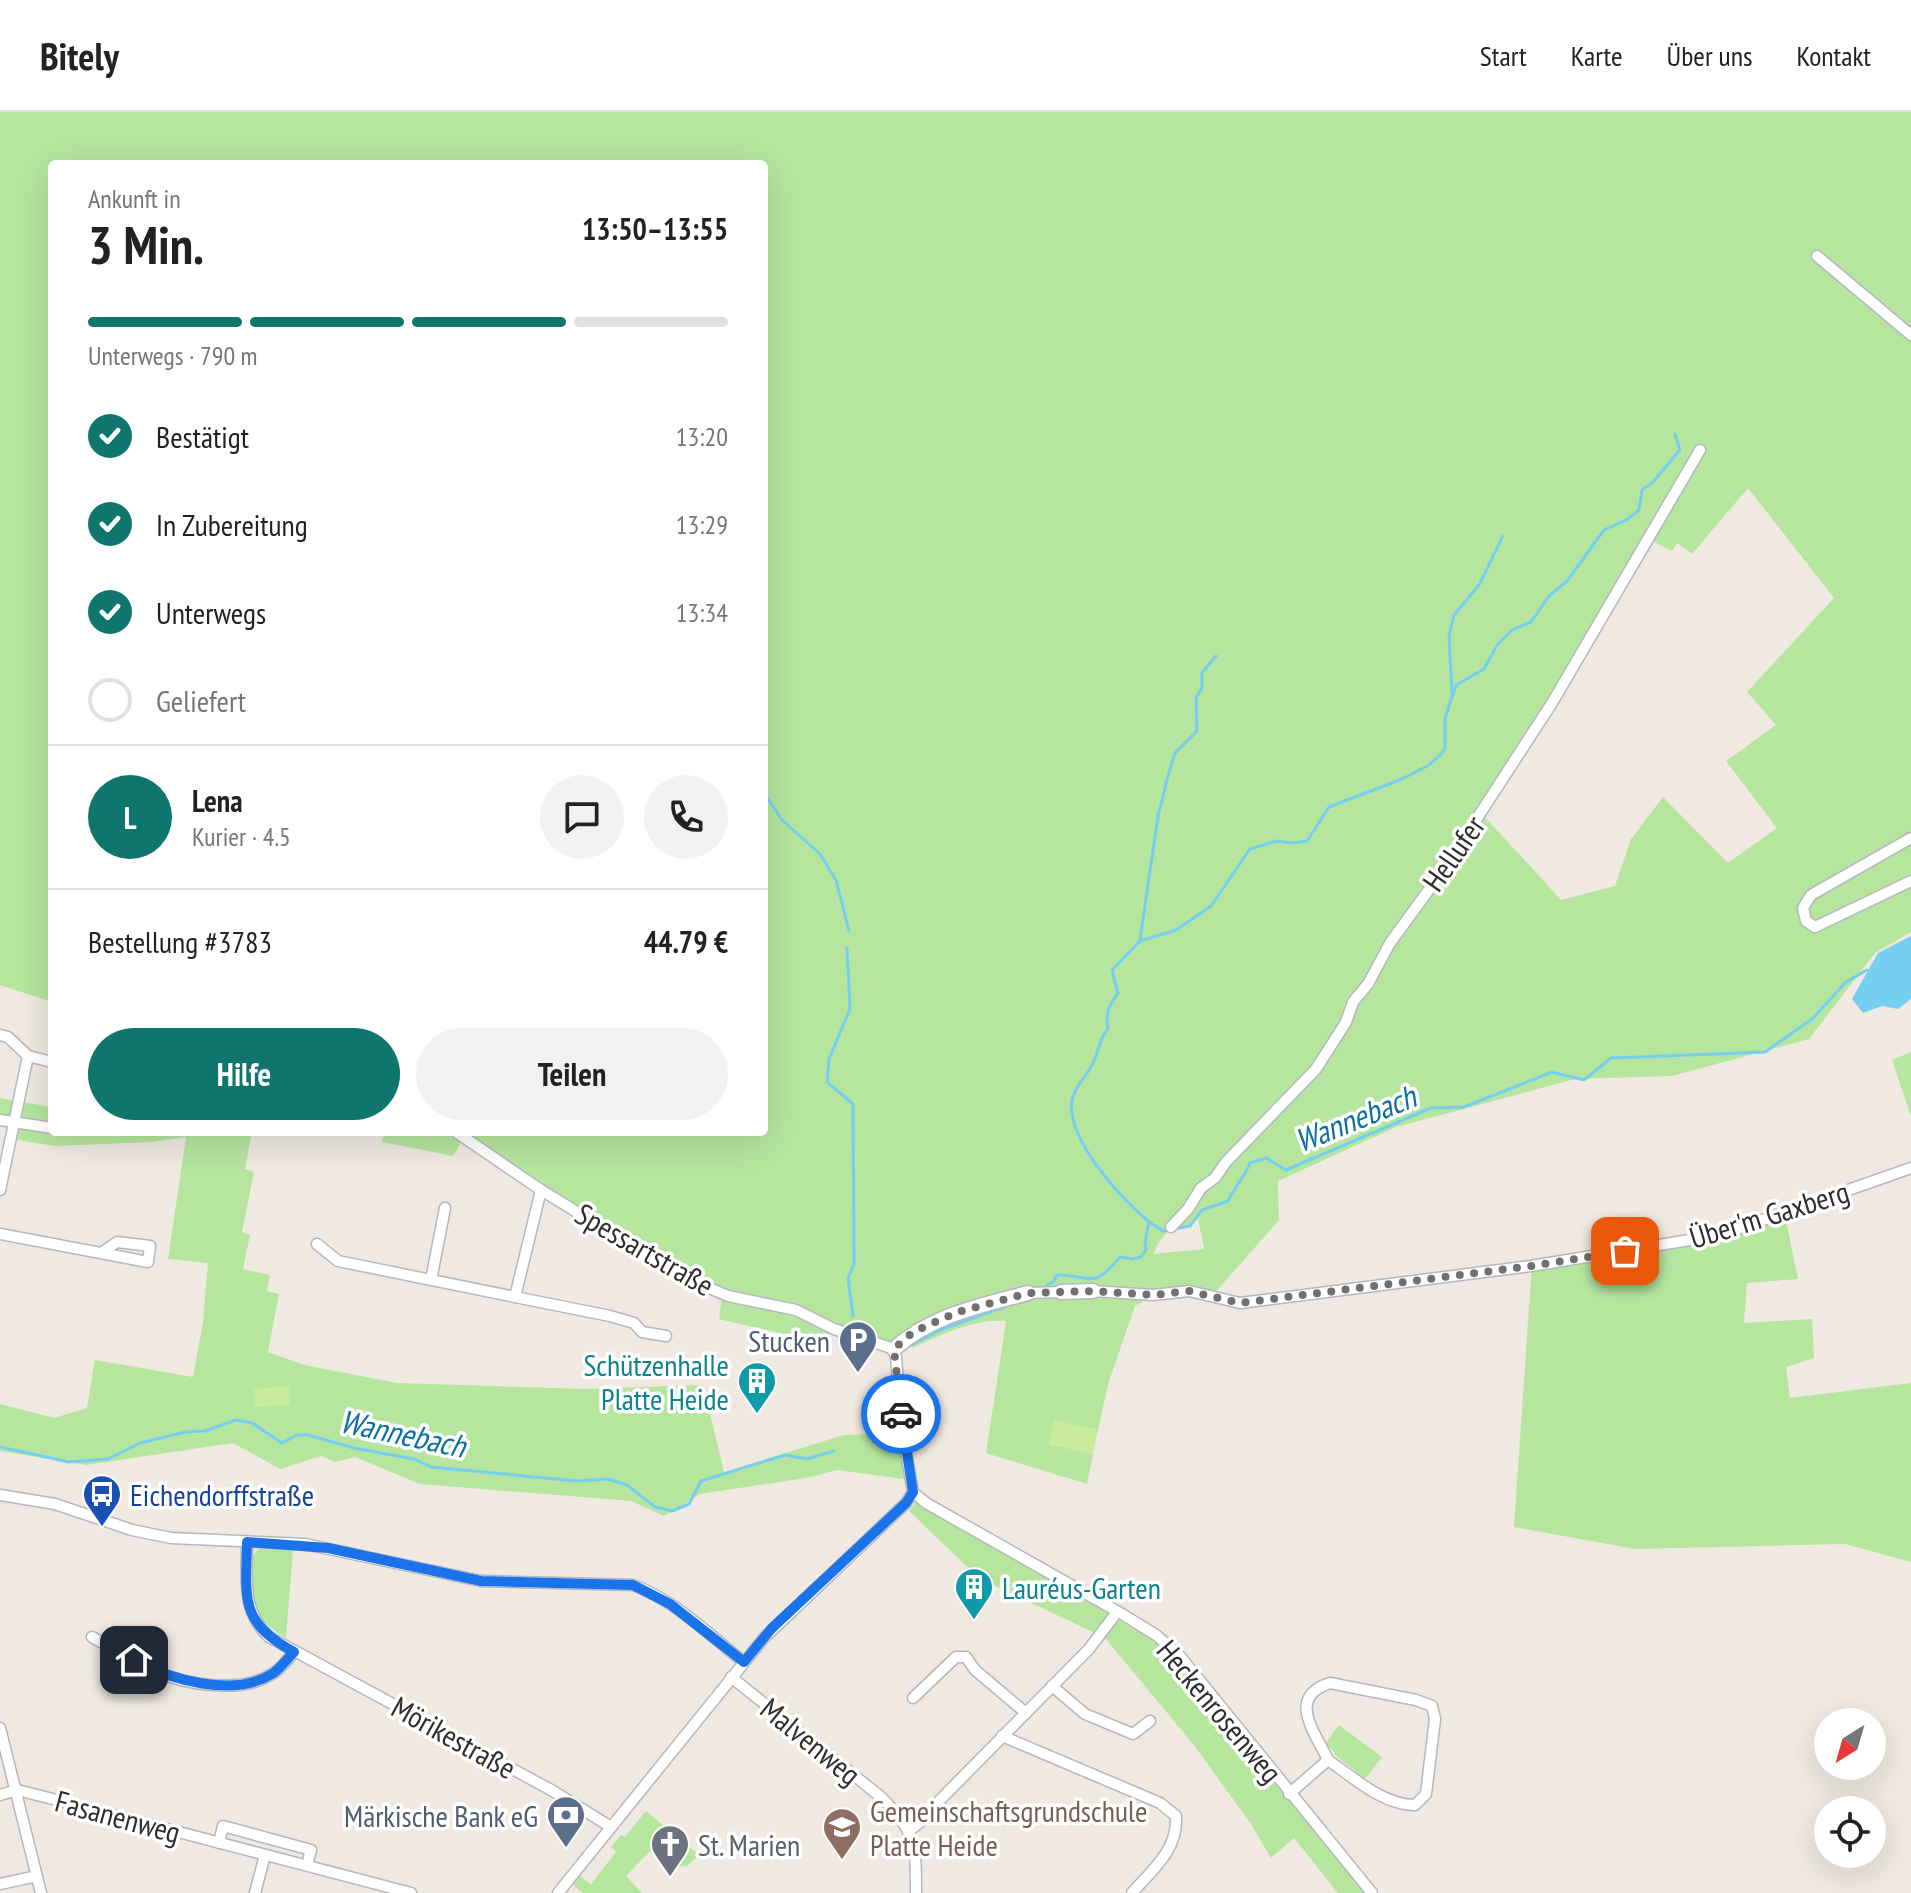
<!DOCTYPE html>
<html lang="de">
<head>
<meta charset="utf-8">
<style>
	:root { --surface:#fff; --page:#f2f2f2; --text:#222; --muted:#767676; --line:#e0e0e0; --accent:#0f766e }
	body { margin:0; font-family:"PT Sans Narrow",sans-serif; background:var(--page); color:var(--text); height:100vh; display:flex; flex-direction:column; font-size:30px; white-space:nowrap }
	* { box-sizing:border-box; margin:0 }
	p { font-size:26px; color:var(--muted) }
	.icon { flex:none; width:44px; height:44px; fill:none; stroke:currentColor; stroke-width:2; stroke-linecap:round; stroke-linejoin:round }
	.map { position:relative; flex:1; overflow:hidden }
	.sheet { position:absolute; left:48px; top:48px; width:720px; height:976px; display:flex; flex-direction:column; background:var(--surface); border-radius:8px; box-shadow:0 8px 32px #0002 }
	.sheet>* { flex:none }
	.needle { width:52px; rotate:217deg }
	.fabs { position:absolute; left:1814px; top:1596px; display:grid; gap:16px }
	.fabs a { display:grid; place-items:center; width:72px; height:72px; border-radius:50%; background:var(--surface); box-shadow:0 8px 32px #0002; font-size:40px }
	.pin { position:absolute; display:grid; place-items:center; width:68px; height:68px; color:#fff; margin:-34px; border-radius:16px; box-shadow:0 4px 12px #0006 }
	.courier { position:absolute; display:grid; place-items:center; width:80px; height:80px; margin:-40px; border:6px solid #1a73e8; border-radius:50%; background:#fff; color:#222; box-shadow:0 2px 10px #0007 }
	.overview em { font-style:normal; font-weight:600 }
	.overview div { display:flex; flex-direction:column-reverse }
	.overview { display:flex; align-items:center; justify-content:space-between; height:136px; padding:0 40px }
	h1 { font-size:52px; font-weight:600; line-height:60px }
	.bar { display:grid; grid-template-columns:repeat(4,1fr); gap:12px 8px; align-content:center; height:96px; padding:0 40px }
	.bar i { height:10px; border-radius:6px; background:var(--line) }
	.bar .on { background:var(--accent) }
	.bar p { grid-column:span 4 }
	.line { display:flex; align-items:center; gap:20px; padding:0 40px; border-top:2px solid var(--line) }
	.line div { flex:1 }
	.round { display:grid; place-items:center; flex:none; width:84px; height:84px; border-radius:42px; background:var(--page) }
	ol { padding:0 40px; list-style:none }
	li { display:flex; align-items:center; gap:24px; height:88px }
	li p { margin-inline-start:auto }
	li .icon { padding:8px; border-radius:50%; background:var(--accent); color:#fff; stroke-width:4 }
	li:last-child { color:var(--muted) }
	li i { width:44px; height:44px; border:4px solid var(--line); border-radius:50% }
	.primary-button { display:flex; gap:16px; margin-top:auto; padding:16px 40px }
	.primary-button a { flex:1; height:92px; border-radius:48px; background:var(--accent); color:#fff; font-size:32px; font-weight:600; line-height:92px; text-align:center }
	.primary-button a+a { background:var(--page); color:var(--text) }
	header { display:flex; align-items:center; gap:48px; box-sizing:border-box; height:112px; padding:0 40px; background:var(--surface); border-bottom:2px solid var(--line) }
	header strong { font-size:38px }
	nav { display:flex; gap:44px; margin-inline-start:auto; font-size:28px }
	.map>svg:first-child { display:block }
</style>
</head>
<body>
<header>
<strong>Bitely</strong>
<nav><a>Start</a><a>Karte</a><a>Über uns</a><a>Kontakt</a></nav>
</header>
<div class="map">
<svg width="1911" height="1781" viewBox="0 0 1911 1781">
	<rect width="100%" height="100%" fill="#efe9e1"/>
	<g fill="#b6e59e" fill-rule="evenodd">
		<path d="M0,0h1911v820l-36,21 -66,86 -137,37 -97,3 -179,48 -118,54 1,39 -67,76 -58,-1 -19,11 -27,78 -10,46 -43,-9 -6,23 44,10 -6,30 -101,-31 20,-132c-33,-3 -65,14 -94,27l-2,-7 -16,8 -61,-24 -7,19 -107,-25 3,-25 -41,-18 -218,-138 -10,18 -71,-14 2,-10h380v-968h-712v838l-52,-17zM1748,376l86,110 -87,94 29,33 -50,36 51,67 -49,35 -65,-66 -32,42 -16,47 -54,14 -76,-83 70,-110 99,-165 18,9 5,-8 15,11zM1198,1106l6,31 -51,5c4,-7 8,-18 15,-22 12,-8 19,-2 30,-14z"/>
		<polygon points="1911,940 1911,1004 1892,948"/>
		<polygon points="0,986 52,995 52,1020 252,1020 245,1057 254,1060 242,1120 250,1123 243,1157 270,1163 267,1179 279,1182 268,1240 304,1253 397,1271 587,1277 703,1273 724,1360 844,1323 899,1321 906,1358 904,1367 837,1358 806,1366 700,1382 664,1404 631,1389 420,1372 355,1345 335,1350 321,1344 280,1357 233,1331 86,1353 0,1339 0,1292 54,1306 87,1296 95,1248 193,1265 203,1210 208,1151 168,1147 186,1025 152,1030 55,1034 11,1027 14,1012 0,1008"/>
		<polygon points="1784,1099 1798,1167 1747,1171 1744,1211 1812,1207 1814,1246 1786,1255 1790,1286 1911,1271 1911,1450 1845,1432 1635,1437 1514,1415 1532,1151 1720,1122"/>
		<polygon points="916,1390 1160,1532 1176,1546 1367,1781 1338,1781 1294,1726 1271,1746 1251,1712 1194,1633 1105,1526 979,1466 909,1399"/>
		<path d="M260,1436l33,2 -7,88c-30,-18 -35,-27 -35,-61 0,-12 -1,-21 9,-29z"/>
		<polygon points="1339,1613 1382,1645 1365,1667 1334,1642 1335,1640 1325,1632"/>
		<polygon points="646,1699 699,1743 687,1754 671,1755 667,1746 654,1735 626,1764 642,1781 583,1781 573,1773 580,1764 591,1772 616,1740 611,1735 621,1723 625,1725"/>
	</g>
	<g fill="#c9ec9a">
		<polygon points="289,1274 290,1293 255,1295 254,1277"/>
		<polygon points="1054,1308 1098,1318 1093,1342 1049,1332"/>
	</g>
	<polygon fill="#75cff0" points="1911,824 1911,887 1898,897 1882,894 1863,901 1852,887 1878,841"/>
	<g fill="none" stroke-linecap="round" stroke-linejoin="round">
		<g stroke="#75cff0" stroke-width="3">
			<polyline points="1452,582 1449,524 1454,503 1479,473 1503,424"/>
			<polyline points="764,681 782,708 820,742 836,768 849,819"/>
			<polyline points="1140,828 1158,704 1169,660 1175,641 1197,619 1196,586 1202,576 1202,561 1216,544"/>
			<polyline points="847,836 850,897 829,947 827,970 853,992 854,1152 848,1166 853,1204"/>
			<path d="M1149,1110c-28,-24 -83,-82 -77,-122 2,-13 16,-25 21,-37 6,-13 6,-24 15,-34 -3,-15 1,-24 10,-36l-6,-23 28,-29 36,-11 35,-24 39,-57 26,-8 17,2 14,-2 22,-34 73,-28 27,-14 10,-9 6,-7v-31l11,-33 28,-16 13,-24 15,-15 19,-8 18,-26 18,-15 37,-51 22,-10 13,-10 3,-20 10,-7 28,-33 -5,-16"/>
			<path d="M1043,1176l11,-7 3,-6c38,0 34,16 63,-18l12,2 9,-2 5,-7 -1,-7 4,-21 14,9 27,-5 12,-16 26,-9c7,-15 16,-23 22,-38l16,-5 20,12 145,-62 33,-1 88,-35 32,8 27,-22 154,-6 47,-33 34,-37 21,-12"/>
			<polyline points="909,1234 943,1217 1004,1195"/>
			<polyline points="0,1335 69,1350 108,1347 140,1331 185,1320 205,1319 236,1308 252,1311 282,1331 297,1323 308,1323 354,1336 414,1347 431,1355 577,1369 608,1367 627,1373 655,1395 672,1399 689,1392 701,1369 785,1343 807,1347 834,1339"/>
		</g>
		<defs>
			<g id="street">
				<polyline points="1817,144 1911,223"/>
				<polyline points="1911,726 1811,783 1803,796 1806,809 1815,815 1911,769"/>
				<polyline points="0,923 8,925 28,944 0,1078"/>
				<polyline points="28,944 52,950"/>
				<polyline points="0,1008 52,1016"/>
				<polyline points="456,1020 541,1078 681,1164 728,1184 796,1198 834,1217 894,1237 896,1246 902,1316 913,1380 906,1391 764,1526 558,1781"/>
				<polyline points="1171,1115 1188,1097 1201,1076 1215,1066 1226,1050 1316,957 1346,910 1353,890 1368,872 1390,831 1444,757 1552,591 1700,338"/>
				<polyline points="0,1122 148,1150 150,1134 117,1130 101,1141"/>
				<polyline points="317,1132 338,1149 515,1185 541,1078"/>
				<polyline points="431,1168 445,1096"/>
				<polyline points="1093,1179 1153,1183 1189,1179 1240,1191 1531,1154 1720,1123 1911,1056"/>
				<polyline points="1028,1181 1061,1180"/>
				<polyline points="515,1185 610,1204 634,1211 642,1220 666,1224"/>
				<polyline points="913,1380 926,1391 1122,1502 1156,1523 1179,1543 1372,1781"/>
				<path d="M0,1383l55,9 77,26 39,8 134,6 176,37 152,4c42,15 76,50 111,77"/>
				<path d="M247,1430c0,35 -6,69 22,95l284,154 58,36"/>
				<path d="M92,1525c20,11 40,23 60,33 33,15 89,24 120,4 9,-5 16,-15 22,-22"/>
				<path d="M731,1565l150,120c35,36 35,47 35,96"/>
				<polyline points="1052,1574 1085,1602 1133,1622 1150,1609"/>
				<polyline points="913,1586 956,1545 966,1545 975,1558 1026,1601"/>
				<polyline points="0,1616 41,1781"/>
				<path d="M1002,1624l158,67 16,13c2,34 -23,53 -44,77"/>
				<path d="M1289,1682l39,-34c26,18 55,45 87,45l11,-11 9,-75 -3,-13 -16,-6 -86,-17c-44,14 -15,49 -2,77"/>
				<polyline points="0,1683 17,1678 49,1686 411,1781"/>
				<polyline points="909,1719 930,1702 940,1688 1089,1537 1117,1500"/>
				<polyline points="219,1731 223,1714 311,1738 307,1753"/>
				<polyline points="0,1772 37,1764"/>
				<polyline points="255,1781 265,1743"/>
			</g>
			<g id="secondary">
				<polyline points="1061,1180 1093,1179"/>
				<path d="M894,1237c38,-34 86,-43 134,-56"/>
			</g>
		</defs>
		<use href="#street" stroke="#b4b7c1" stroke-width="13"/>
		<use href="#secondary" stroke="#b4b7c1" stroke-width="17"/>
		<use href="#street" stroke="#fff" stroke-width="10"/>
		<use href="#secondary" stroke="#fff" stroke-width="14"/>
	</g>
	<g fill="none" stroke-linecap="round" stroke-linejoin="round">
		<polyline stroke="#726f6d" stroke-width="8" stroke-dasharray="0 14.4" points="901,1302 894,1237 913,1220 958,1200 1028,1181 1093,1179 1153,1183 1189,1179 1240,1191 1531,1154 1625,1139"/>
		<path stroke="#1a73e8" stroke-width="10" d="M134,1548c37,20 99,38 138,14 8,-5 15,-15 22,-22 -55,-30 -48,-53 -47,-110l81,6 153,33 152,4 37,19 74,58 28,-34 134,-125 7,-11 -12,-78"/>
	</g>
	<defs>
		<symbol id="parking-pin" viewBox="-11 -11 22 30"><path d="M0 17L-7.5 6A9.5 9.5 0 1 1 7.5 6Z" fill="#5c6f8a" stroke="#fff"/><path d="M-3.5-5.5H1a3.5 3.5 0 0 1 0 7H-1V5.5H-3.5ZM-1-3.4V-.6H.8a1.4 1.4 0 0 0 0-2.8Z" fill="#fff"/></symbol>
		<symbol id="building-pin" viewBox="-11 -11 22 30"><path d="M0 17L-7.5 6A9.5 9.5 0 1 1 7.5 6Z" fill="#0f9aa8" stroke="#fff"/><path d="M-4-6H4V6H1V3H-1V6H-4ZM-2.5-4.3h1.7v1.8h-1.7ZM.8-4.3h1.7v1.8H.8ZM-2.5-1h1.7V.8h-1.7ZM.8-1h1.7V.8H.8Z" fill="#fff"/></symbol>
		<symbol id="bus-pin" viewBox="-11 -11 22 30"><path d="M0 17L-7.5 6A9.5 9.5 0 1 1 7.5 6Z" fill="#1a4fb4" stroke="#fff"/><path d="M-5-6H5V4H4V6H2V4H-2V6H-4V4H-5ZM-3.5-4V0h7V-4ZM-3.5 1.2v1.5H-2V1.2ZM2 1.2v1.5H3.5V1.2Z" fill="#fff"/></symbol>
		<symbol id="bank-pin" viewBox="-11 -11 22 30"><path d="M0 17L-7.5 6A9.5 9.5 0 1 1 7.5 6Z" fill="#5c6f8a" stroke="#fff"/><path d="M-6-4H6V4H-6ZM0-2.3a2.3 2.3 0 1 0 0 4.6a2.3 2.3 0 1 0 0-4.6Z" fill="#fff"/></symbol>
		<symbol id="school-pin" viewBox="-11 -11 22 30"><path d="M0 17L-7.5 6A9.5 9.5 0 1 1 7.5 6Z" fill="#8d6e63" stroke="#fff"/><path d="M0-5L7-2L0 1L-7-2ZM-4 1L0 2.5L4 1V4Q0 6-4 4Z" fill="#fff"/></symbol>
		<symbol id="church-pin" viewBox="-11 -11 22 30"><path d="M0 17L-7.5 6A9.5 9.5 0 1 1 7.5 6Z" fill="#6b7280" stroke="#fff"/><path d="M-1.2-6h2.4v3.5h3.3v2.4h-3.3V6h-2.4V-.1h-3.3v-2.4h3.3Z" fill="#fff"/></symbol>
	</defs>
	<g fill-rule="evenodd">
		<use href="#parking-pin" x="836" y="1206" width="44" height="60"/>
		<use href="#building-pin" x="735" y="1247" width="44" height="60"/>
		<use href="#bus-pin" x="80" y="1360" width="44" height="60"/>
		<use href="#building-pin" x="952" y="1453" width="44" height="60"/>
		<use href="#bank-pin" x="544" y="1681" width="44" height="60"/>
		<use href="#school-pin" x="820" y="1693" width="44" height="60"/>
		<use href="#church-pin" x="648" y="1710" width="44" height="60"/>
	</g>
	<g text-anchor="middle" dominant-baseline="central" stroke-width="7" stroke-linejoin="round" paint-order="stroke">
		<g font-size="30" fill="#2e2e2e" stroke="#fff">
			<text transform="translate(1453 741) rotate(-55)">Hellufer</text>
			<text transform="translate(1769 1102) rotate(-17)">Über'm Gaxberg</text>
			<text transform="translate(645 1137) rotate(30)">Spessartstraße</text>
			<text transform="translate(1220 1599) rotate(50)">Heckenrosenweg</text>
			<text transform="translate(454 1625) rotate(29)">Mörikestraße</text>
			<text transform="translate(811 1629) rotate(39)">Malvenweg</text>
			<text transform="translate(118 1704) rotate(15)">Fasanenweg</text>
		</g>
		<g font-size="30" fill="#4e5e75" stroke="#fff" text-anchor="end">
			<text x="830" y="1228">Stucken</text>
			<text x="538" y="1703">Märkische Bank eG</text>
		</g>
		<g font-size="30" fill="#0d838f" stroke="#fff" text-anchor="end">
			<text x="729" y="1252">Schützenhalle<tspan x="729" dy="34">Platte Heide</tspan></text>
			<text x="1002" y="1475" text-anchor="start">Lauréus-Garten</text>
		</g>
		<g font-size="30" fill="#164399" stroke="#fff" text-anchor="start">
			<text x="130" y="1382">Eichendorffstraße</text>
		</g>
		<g font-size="30" fill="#785e54" stroke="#fff" text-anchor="start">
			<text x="870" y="1698">Gemeinschaftsgrundschule<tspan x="870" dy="34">Platte Heide</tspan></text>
		</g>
		<g font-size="30" fill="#5b616d" stroke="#fff" text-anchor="start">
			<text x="698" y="1732">St. Marien</text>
		</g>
		<g font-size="32" font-style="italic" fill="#0d6fa3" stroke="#fff">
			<text transform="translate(1355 1006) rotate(-22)">Wannebach</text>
			<text transform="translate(403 1321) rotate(12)">Wannebach</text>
		</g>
	</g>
</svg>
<div class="fabs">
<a><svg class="needle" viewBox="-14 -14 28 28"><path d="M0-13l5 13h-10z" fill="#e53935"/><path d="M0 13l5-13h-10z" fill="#767676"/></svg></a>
<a><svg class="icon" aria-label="locate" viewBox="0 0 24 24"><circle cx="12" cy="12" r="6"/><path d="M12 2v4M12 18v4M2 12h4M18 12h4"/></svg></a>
</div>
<div class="pin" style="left:1625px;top:1139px;background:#ea580c"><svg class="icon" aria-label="bag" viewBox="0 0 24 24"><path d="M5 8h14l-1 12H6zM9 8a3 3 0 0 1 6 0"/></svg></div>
<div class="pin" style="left:134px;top:1548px;background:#1f2937"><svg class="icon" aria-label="home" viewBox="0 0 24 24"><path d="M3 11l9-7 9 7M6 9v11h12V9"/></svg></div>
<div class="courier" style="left:901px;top:1302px"><svg class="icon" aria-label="car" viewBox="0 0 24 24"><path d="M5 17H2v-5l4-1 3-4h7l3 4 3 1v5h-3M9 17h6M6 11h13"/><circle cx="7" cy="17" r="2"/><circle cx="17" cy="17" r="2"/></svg></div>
<section class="sheet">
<div class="overview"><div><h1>3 Min.</h1><p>Ankunft in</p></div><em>13:50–13:55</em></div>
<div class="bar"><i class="on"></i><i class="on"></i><i class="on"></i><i></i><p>Unterwegs · 790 m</p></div>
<ol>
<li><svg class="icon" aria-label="check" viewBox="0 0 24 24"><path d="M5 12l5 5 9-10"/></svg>Bestätigt<p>13:20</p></li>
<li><svg class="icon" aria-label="check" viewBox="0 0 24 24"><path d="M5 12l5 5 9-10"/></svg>In Zubereitung<p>13:29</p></li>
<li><svg class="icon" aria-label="check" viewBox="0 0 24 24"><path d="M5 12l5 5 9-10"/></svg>Unterwegs<p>13:34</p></li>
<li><i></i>Geliefert</li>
</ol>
<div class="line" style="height:144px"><b class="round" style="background:var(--accent);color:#fff">L</b><div><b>Lena</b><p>Kurier · 4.5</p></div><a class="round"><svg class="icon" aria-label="chat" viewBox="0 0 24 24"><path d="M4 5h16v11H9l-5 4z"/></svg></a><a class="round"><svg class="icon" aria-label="phone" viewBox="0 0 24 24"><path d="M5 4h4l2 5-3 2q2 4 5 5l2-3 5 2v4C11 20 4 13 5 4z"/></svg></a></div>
<div class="line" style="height:104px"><div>Bestellung #3783</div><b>44.79 €</b></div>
<div class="primary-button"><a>Hilfe</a><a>Teilen</a></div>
</section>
</div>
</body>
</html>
